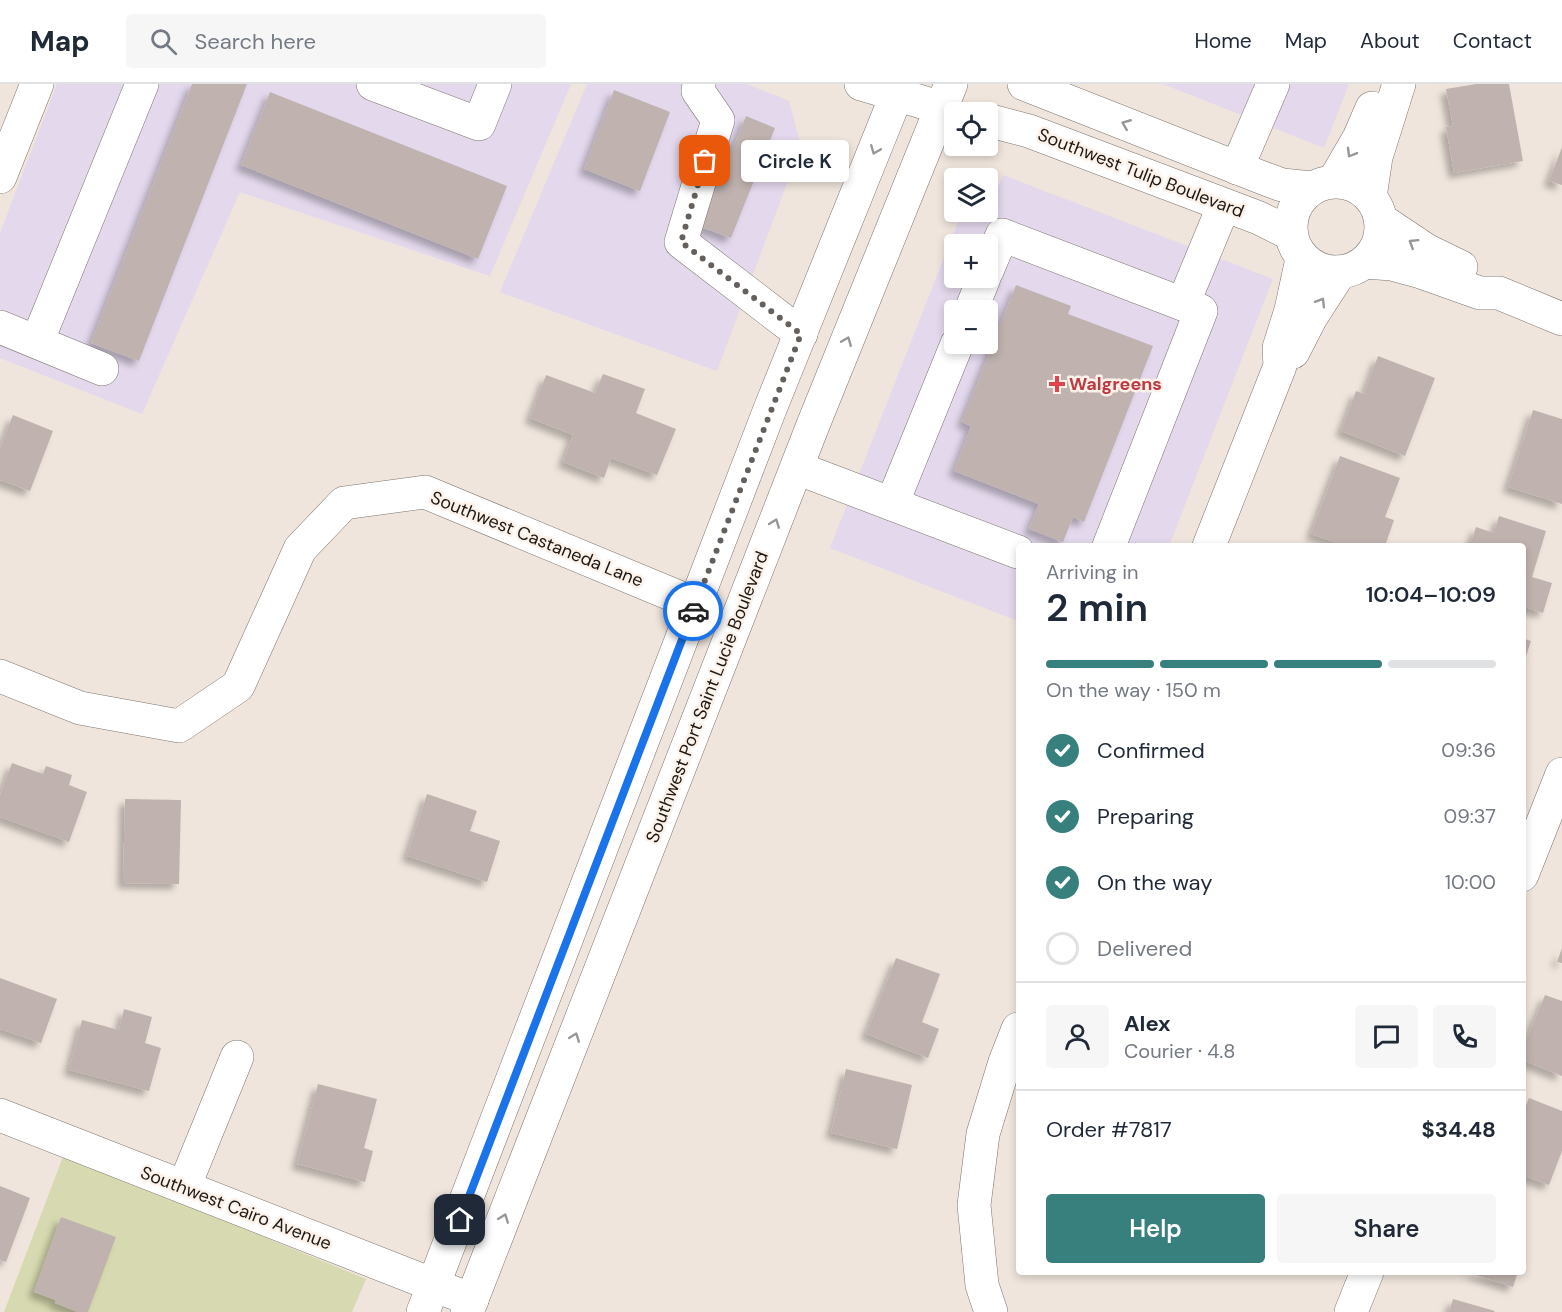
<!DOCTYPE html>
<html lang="en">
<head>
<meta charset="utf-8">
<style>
	:root { --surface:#fff; --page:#f6f6f7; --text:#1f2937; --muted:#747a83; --line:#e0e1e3; --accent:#38807e }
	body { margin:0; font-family:"DM Sans",sans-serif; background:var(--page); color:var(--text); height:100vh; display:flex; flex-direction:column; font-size:22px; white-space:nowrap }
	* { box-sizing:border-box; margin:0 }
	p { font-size:20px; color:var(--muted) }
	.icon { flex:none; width:33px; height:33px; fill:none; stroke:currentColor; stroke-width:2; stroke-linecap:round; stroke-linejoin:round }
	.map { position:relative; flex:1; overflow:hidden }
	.details { position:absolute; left:1016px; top:459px; width:510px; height:732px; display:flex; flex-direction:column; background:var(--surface); border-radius:6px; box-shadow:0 3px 9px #0003 }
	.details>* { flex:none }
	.tools { position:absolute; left:944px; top:18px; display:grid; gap:12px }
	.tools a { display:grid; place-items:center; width:54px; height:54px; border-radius:6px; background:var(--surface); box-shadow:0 3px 9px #0003; font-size:30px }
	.pin { position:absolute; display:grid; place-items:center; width:51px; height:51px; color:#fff; margin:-26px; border-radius:12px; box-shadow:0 3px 9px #0006 }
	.courier { position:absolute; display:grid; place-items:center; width:60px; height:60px; margin:-30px; border:4px solid #1a73e8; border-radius:50%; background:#fff; color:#222; box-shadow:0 2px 8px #0007 }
	.bubble { position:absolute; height:42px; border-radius:6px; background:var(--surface); box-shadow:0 3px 9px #0003; font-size:20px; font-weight:600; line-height:42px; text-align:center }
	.headline em { font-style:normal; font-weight:600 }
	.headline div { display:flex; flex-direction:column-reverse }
	.headline { display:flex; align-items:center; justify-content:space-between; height:102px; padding:0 30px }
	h1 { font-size:39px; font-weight:600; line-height:45px }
	.bar { display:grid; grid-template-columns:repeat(4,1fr); gap:9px 6px; align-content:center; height:72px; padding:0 30px }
	.bar i { height:8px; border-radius:4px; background:var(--line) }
	.bar .current { background:var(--accent) }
	.bar p { grid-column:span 4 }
	.line { display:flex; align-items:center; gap:15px; padding:0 30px; border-top:2px solid var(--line) }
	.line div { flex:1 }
	.round { display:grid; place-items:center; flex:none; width:63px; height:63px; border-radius:6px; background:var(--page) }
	ol { padding:0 30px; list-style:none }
	li { display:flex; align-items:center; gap:18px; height:66px }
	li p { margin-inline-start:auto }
	li .icon { padding:6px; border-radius:50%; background:var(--accent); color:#fff; stroke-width:4 }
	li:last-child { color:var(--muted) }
	li i { width:33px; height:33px; border:3px solid var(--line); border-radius:50% }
	.primary-button { display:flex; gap:12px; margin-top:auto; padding:12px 30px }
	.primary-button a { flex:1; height:69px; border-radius:6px; background:var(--accent); color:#fff; font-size:24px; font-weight:600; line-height:69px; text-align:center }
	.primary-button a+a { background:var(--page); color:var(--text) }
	header { display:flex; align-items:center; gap:36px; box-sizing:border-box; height:84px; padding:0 30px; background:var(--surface); border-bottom:2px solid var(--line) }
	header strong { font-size:28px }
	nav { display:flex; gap:33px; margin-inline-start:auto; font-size:21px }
	.search { width:420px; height:54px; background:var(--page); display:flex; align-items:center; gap:15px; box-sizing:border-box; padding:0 21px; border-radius:6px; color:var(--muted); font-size:22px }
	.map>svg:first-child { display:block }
</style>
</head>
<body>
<header>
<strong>Map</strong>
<div class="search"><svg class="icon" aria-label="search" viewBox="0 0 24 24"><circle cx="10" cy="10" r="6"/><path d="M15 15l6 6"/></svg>Search here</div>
<nav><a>Home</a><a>Map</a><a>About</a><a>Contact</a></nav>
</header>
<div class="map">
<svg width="1562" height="1228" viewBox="0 0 1562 1228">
	<defs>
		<filter id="shadow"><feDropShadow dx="-5.5" dy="5.5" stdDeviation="3" flood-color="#0004"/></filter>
	</defs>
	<rect width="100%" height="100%" fill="#efe5dc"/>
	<g fill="#e3d8ec" fill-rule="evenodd">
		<polygon points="57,0 571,0 490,192 240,108 142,330 0,274 0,149"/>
		<polygon points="587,0 747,0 789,17 801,62 717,287 500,208"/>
		<polygon points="1163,0 1349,0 1324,64"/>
		<path d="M1003,91l270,104 -104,267h-151v75l-188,-73 132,-336h25v-10l5,1zM954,160h33v34h-33zM954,226h33v34h-33z"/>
	</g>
	<polygon fill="#d7d9b0" points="64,1070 366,1195 352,1228 4,1228"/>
	<g fill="#c0b3af" filter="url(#shadow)">
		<polygon points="192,0 247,0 139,277 91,259"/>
		<polygon points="1476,0 1509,0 1523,77 1454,89 1446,43 1453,42 1446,5"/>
		<polygon points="614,6 670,28 640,107 584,85"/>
		<polygon points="270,8 507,102 478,175 241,81"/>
		<polygon points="746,32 775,44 731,154 701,143"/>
		<polygon points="1562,63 1562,101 1549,97"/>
		<polygon points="1016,201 1071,222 1068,230 1153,262 1084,438 1073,433 1063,458 1029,445 1039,420 954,387 971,342 962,338"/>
		<polygon points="1378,272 1435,294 1405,372 1341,347 1356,307 1364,310"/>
		<polygon points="603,290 645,305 636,329 676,345 657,391 611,374 604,394 563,378 573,351 530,334 546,291 595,309"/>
		<polygon points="1533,326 1562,335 1562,420 1508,403"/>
		<polygon points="13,331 53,347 30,407 0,396 0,364"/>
		<polygon points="1340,372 1400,394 1385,433 1394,436 1385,462 1346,462 1311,450"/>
		<polygon points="1499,432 1546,447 1532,493 1552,499 1543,529 1522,522 1522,462 1470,462 1476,443 1494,449"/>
		<polygon points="1522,554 1531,557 1523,581 1522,581"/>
		<polygon points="12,679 43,690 46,682 72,691 69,701 87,708 69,758 0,733 0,711"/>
		<polygon points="427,710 477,727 470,747 500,757 487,798 407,772"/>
		<polygon points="125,715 181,716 179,800 123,799"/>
		<polygon points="1562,864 1562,879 1557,878"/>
		<polygon points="896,874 940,890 922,938 939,945 928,974 866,950"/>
		<polygon points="0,894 57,915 41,959 0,945"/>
		<polygon points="1545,911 1562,917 1562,992 1522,976 1522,967"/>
		<polygon points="124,925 152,933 145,959 161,964 149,1007 69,986 82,936 119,946"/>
		<polygon points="846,985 912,1001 897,1065 831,1049"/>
		<polygon points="318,1000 377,1015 364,1064 373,1067 365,1098 297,1080"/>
		<polygon points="1529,1014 1562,1027 1562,1067 1549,1101 1522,1091 1522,1032"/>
		<polygon points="0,1102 30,1114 6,1178 0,1176"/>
		<polygon points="61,1133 116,1153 88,1228 78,1228 55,1219 56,1216 34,1208"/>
		<polygon points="1467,1188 1518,1188 1513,1203"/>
		<polygon points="1453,1215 1495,1227 1494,1228 1449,1228"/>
	</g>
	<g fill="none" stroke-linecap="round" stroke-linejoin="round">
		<defs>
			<g id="minor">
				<polyline points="373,0 479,40 495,0"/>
				<polyline points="699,0 698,7 718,36 681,158 801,250"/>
				<polyline points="1024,0 1263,94 1282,101 1311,104"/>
				<polyline points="987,36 1029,47 1259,134 1291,150"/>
				<polyline points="1237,84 1273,0"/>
				<polyline points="0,93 37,0"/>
				<polyline points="1334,97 1359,54 1372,24"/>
				<circle cx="1336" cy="143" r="45"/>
				<polyline points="1370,113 1376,73 1399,0"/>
				<polyline points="1381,136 1426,166 1461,183"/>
				<polyline points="1365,178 1392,180 1418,187 1480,209 1499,209 1562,235"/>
				<polyline points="987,187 1002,151 1201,227 1109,462"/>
				<polyline points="1183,220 1224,121"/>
				<polyline points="971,226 984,194"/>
				<polyline points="0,243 102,285"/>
				<polyline points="37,258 142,0"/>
				<polyline points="1293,268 1311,233 1340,188"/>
				<polyline points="797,384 1018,468"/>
				<polyline points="892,420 957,260"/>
				<polyline points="1209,462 1280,282 1279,264 1291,226 1302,175"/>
				<polyline points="0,592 80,624 179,642 238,602 300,465 344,419 425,408 695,520"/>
				<polyline points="1522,791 1562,690"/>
				<polyline points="0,1031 472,1216"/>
				<polyline points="184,1103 237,973"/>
				<polyline points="991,1228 982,1201 974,1121 983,1050 1005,978 1018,945"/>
				<polyline points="1351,1228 1367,1188"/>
			</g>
			<g id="major">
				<polyline points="861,0 942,24"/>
				<polyline points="423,1228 770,325 901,0"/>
				<polyline points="467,1228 813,341 951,0"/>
			</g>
		</defs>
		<use href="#minor" stroke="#7e756d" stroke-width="34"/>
		<use href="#major" stroke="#7e756d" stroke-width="34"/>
		<use href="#minor" stroke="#fff" stroke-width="33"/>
		<use href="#major" stroke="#fff" stroke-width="33"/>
	</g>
	<defs><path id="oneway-chevron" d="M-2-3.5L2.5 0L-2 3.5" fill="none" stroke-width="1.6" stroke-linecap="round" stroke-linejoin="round" transform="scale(1.5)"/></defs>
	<g stroke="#989796">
		<use href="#oneway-chevron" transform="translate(1126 40) rotate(-158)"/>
		<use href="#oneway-chevron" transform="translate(875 66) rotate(112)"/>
		<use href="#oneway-chevron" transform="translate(1351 69) rotate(120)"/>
		<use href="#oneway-chevron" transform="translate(1413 159) rotate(-148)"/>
		<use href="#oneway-chevron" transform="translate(1321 218) rotate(-59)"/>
		<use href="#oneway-chevron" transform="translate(847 257) rotate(-68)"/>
		<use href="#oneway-chevron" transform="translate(775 439) rotate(-69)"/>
		<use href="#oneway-chevron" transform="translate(575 953) rotate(-69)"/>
		<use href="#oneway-chevron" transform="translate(504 1134) rotate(-69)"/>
	</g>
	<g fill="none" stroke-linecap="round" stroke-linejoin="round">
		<polyline stroke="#65605b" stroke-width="6" stroke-dasharray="0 10.8" points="693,527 801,250 681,158 705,77"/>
		<polyline stroke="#1a73e8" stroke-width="8" points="460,1136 693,527"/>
	</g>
	<path fill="#e0444e" stroke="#fdf2e9" stroke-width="2" d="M1054 291h6v6h6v6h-6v6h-6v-6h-6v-6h6z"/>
	<g text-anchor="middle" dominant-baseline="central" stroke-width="5" stroke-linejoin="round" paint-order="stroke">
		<g font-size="18" fill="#1b1815" stroke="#fdf2e9">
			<text transform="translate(1141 89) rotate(21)">Southwest Tulip Boulevard</text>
			<text transform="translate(537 455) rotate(22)">Southwest Castaneda Lane</text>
			<text transform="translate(707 613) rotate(-69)">Southwest Port Saint Lucie Boulevard</text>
			<text transform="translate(236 1124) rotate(21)">Southwest Cairo Avenue</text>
		</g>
		<g font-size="18" font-weight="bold" fill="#be3a42" stroke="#fdf2e9" text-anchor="start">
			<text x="1069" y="300">Walgreens</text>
		</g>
	</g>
</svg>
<div class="tools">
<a><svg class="icon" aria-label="locate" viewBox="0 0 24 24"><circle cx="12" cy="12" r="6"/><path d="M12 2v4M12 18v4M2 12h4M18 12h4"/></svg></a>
<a><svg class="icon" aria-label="layers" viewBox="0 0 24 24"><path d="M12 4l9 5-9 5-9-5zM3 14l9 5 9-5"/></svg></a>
<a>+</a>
<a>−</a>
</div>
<div class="pin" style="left:705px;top:77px;background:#ea580c"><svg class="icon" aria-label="bag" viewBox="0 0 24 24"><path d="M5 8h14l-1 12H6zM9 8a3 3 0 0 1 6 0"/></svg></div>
<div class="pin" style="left:460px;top:1136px;background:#1f2937"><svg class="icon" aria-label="home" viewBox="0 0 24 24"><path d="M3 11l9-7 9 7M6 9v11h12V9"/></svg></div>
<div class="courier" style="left:693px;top:527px"><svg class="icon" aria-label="car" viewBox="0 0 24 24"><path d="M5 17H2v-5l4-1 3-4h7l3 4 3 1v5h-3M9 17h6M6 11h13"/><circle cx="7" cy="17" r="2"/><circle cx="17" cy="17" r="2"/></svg></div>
<div class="bubble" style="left:741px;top:56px;width:108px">Circle K</div>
<section class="details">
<div class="headline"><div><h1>2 min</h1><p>Arriving in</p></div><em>10:04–10:09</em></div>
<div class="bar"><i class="current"></i><i class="current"></i><i class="current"></i><i></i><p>On the way · 150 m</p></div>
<ol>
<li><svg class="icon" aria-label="check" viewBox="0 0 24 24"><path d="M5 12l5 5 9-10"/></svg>Confirmed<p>09:36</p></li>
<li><svg class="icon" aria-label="check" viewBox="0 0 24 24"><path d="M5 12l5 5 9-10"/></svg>Preparing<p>09:37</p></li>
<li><svg class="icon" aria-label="check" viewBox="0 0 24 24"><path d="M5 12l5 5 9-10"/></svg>On the way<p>10:00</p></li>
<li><i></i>Delivered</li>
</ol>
<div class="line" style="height:108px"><a class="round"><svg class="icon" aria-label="person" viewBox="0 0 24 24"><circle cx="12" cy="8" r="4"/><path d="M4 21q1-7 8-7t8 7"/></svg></a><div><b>Alex</b><p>Courier · 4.8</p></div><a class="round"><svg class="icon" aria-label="chat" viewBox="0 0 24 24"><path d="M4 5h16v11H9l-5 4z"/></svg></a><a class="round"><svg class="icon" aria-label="phone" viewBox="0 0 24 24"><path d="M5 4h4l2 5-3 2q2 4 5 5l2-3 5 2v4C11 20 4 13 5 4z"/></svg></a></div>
<div class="line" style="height:78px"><div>Order #7817</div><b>$34.48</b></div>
<div class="primary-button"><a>Help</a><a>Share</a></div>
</section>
</div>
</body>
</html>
